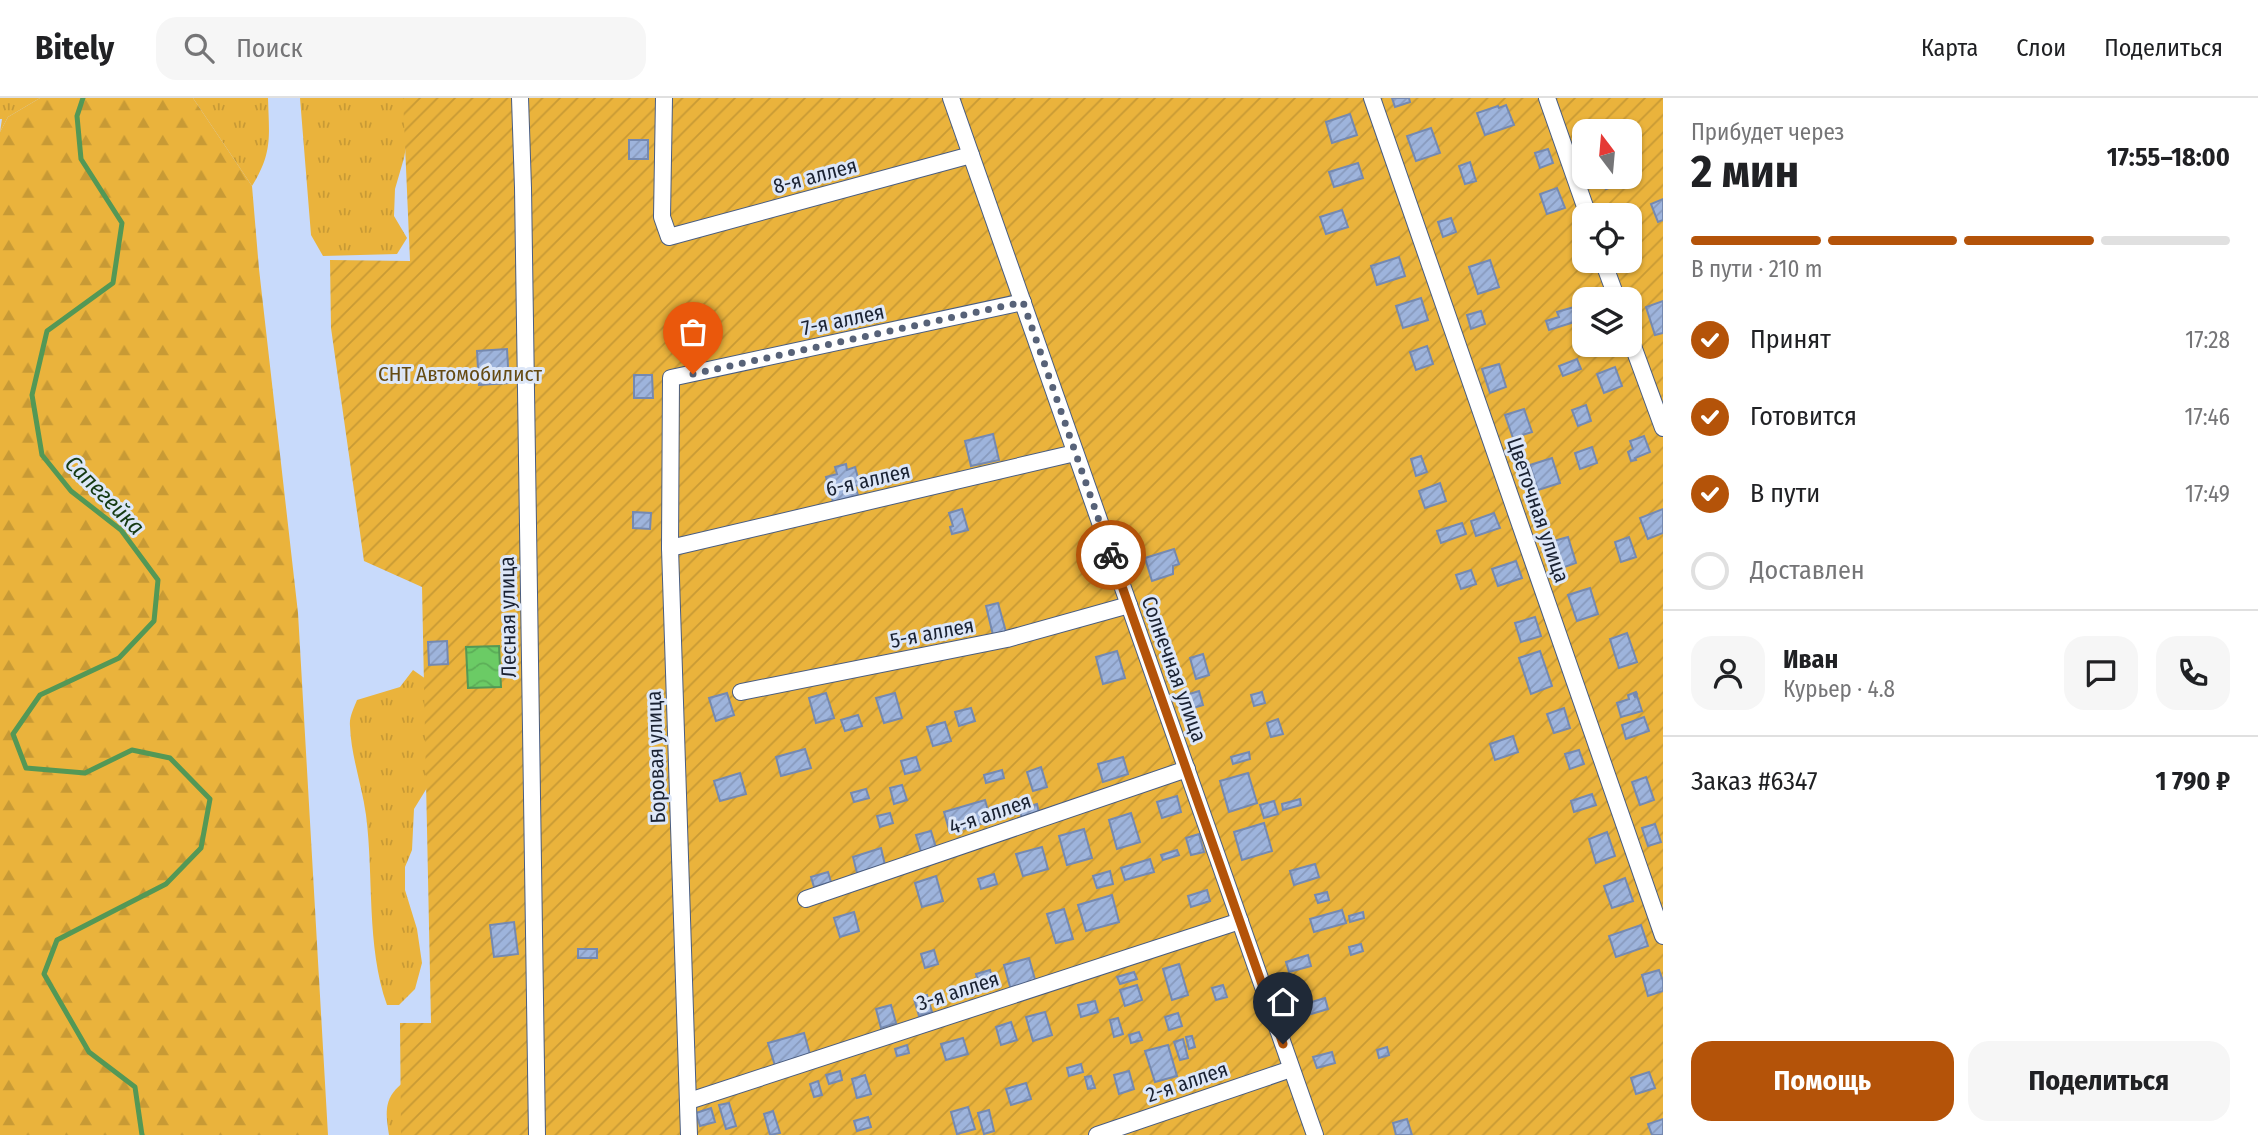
<!DOCTYPE html>
<html lang="ru">
<head>
<meta charset="utf-8">
<style>
	:root { --surface:#fff; --page:#f6f6f6; --text:#202124; --muted:#757577; --line:#e0e0e0; --accent:#b45309 }
	body { margin:0; font-family:"Fira Sans Condensed",sans-serif; background:var(--page); color:var(--text); height:100vh; display:flex; flex-direction:column; font-size:26px; white-space:nowrap }
	* { box-sizing:border-box; margin:0 }
	p { font-size:23px; color:var(--muted) }
	.icon { flex:none; width:38px; height:38px; fill:none; stroke:currentColor; stroke-width:2; stroke-linecap:round; stroke-linejoin:round }
	.map { position:relative; flex:1; overflow:hidden }
	.sheet { display:flex; flex-direction:column; background:var(--surface); width:595px }
	.sheet>* { flex:none }
	.needle { width:46px; rotate:344deg }
	.fabs { position:absolute; left:1572px; top:21px; display:grid; gap:14px }
	.fabs a { display:grid; place-items:center; width:70px; height:70px; border-radius:14px; background:var(--surface); box-shadow:0 2px 5px #0004; font-size:35px }
	.pin { position:absolute; display:grid; place-items:center; width:60px; height:60px; color:#fff; margin:-72px -30px; border-radius:50% 50% 50% 0; rotate:-45deg; box-shadow:0 0 7px #0007 }
	.pin .icon { rotate:45deg }
	.courier { position:absolute; display:grid; place-items:center; width:70px; height:70px; margin:-35px; border:5px solid #b45309; border-radius:50%; background:#fff; color:#222; box-shadow:0 2px 9px #0007 }
	.summary em { font-style:normal; font-weight:700 }
	.summary div { display:flex; flex-direction:column-reverse }
	.summary { display:flex; align-items:center; justify-content:space-between; height:119px; padding:0 28px }
	h1 { font-size:46px; font-weight:700; line-height:52px }
	.bar { display:grid; grid-template-columns:repeat(4,1fr); gap:10px 7px; align-content:center; height:84px; padding:0 28px }
	.bar i { height:9px; border-radius:5px; background:var(--line) }
	.bar .on { background:var(--accent) }
	.bar p { grid-column:span 4 }
	.line { display:flex; align-items:center; gap:18px; padding:0 28px; border-top:2px solid var(--line) }
	.line div { flex:1 }
	.round { display:grid; place-items:center; flex:none; width:74px; height:74px; border-radius:21px; background:var(--page) }
	ol { padding:0 28px; list-style:none }
	li { display:flex; align-items:center; gap:21px; height:77px }
	li p { margin-inline-start:auto }
	li .icon { padding:7px; border-radius:50%; background:var(--accent); color:#fff; stroke-width:4 }
	li:last-child { color:var(--muted) }
	li i { width:38px; height:38px; border:4px solid var(--line); border-radius:50% }
	.primary-button { display:flex; gap:14px; margin-top:auto; padding:14px 28px }
	.primary-button a { flex:1; height:80px; border-radius:21px; background:var(--accent); color:#fff; font-size:28px; font-weight:700; line-height:80px; text-align:center }
	.primary-button a+a { background:var(--page); color:var(--text) }
	header { display:flex; align-items:center; gap:42px; box-sizing:border-box; height:98px; padding:0 35px; background:var(--surface); border-bottom:2px solid var(--line) }
	header strong { font-size:33px }
	nav { display:flex; gap:38px; margin-inline-start:auto; font-size:24px }
	.search { width:490px; height:63px; background:var(--page); display:flex; align-items:center; gap:18px; box-sizing:border-box; padding:0 24px; border-radius:21px; color:var(--muted); font-size:26px }
	main { display:flex; flex:1; min-height:0 }
	.map>svg:first-child { display:block }
</style>
</head>
<body>
<header>
<strong>Bitely</strong>
<div class="search"><svg class="icon" aria-label="search" viewBox="0 0 24 24"><circle cx="10" cy="10" r="6"/><path d="M15 15l6 6"/></svg>Поиск</div>
<nav><a>Карта</a><a>Слои</a><a>Поделиться</a></nav>
</header>
<main>
<div class="map">
<svg width="1663" height="1037" viewBox="0 0 1663 1037">
	<defs>
		<pattern id="grass-tufts" width="24" height="20" patternUnits="userSpaceOnUse" patternTransform="scale(1.75)"><rect width="24" height="20" fill="#eab33c"/><path d="M3 7l-1-3M5 7V3M7 7l1-3M15 17l-1-3M17 17v-4M19 17l1-3" fill="none" stroke="#c89a35"/></pattern>
		<pattern id="forest-firs" width="22" height="20" patternUnits="userSpaceOnUse" patternTransform="scale(1.75)"><rect width="22" height="20" fill="#eab33c"/><path d="M5 1l3.5 6h-7zM16 11l3.5 6h-7z" fill="#c89a35"/></pattern>
		<pattern id="garden-furrows" width="10" height="10" patternUnits="userSpaceOnUse" patternTransform="scale(1.75)"><rect width="10" height="10" fill="#eab33c"/><path d="M-1 1l2-2M0 10L10 0M9 11l2-2" fill="none" stroke="#c89a35"/></pattern>
		<pattern id="water-waves" width="16" height="10" patternUnits="userSpaceOnUse" patternTransform="scale(1.75)"><rect width="16" height="10" fill="#6bcb65"/><path d="M0 5q4-4 8 0t8 0" fill="none" stroke="#5cae58"/></pattern>
		<pattern id="building-hatch" width="6" height="6" patternUnits="userSpaceOnUse" patternTransform="scale(1.75)"><rect width="6" height="6" fill="#9eb4dc"/><path d="M-1 1l2-2M0 6l6-6M5 7l2-2" fill="none" stroke="#889abd"/></pattern>
	</defs>
	<rect width="100%" height="100%" fill="#c8dafb"/>
	<g fill="url(#grass-tufts)">
		<polygon points="0,0 40,0 8,19 0,34 2,21 0,21"/>
		<path d="M193,0h75c1,38 5,54 -16,88z"/>
		<polygon points="300,0 410,0 412,15 404,60 395,91 394,118 407,140 397,156 323,158 311,137"/>
		<path d="M413,572l23,16 -6,97 -16,26 -2,41 -7,17v23l12,39 5,34 -7,26 -16,16h-12c-21,-60 -13,-128 -21,-190 -4,-30 -15,-59 -16,-89 -1,-9 4,-18 7,-26l43,-13z"/>
		<path d="M405,983l15,54h-31c-4,-25 -5,-38 16,-54z"/>
	</g>
	<polygon fill="url(#forest-firs)" points="40,0 193,0 252,88 259,171 298,515 328,1037 0,1037 0,34 8,19"/>
	<path fill="url(#garden-furrows)" fill-rule="evenodd" d="M403,0h1260v1037h-1262l-1,-112h31l-9,-436 -58,-26 -33,-233 -1,-68 80,1zM1584,33h45v46h-45zM1584,117h45v46h-45zM1584,201h45v46h-45z"/>
	<polygon fill="url(#water-waves)" stroke="#539856" stroke-width="2" points="499,548 501,589 468,590 466,549"/>
	<g fill="none" stroke-linecap="round" stroke-linejoin="round">
		<polyline stroke="#539856" stroke-width="5" points="83,0 77,18 81,61 122,125 113,185 47,233 32,297 42,357 71,393 121,432 158,482 154,523 119,560 40,597 13,636 26,670 85,675 132,652 170,660 210,701 201,750 166,786 57,842 44,876 89,954 135,989 142,1037"/>
	</g>
	<g fill="url(#building-hatch)" stroke="#7589b0" stroke-width="2">
		<polygon points="1392,0 1409,0 1410,4 1395,9"/>
		<polygon points="1506,7 1514,27 1485,37 1477,15 1498,8 1499,10"/>
		<polygon points="1350,16 1357,37 1332,45 1326,24"/>
		<polygon points="1431,30 1440,55 1416,63 1407,38"/>
		<rect x="629" y="42" width="19" height="19"/>
		<polygon points="1548,51 1553,65 1540,70 1535,55"/>
		<polygon points="1470,64 1476,83 1465,86 1459,68"/>
		<polygon points="1358,65 1363,80 1334,89 1329,74"/>
		<polygon points="1602,79 1621,79 1624,85 1606,91"/>
		<polygon points="1557,90 1565,110 1547,116 1540,96"/>
		<polygon points="1663,101 1663,122 1658,124 1651,106"/>
		<polygon points="1342,112 1348,129 1326,136 1320,119"/>
		<polygon points="1451,120 1456,134 1443,139 1438,124"/>
		<polygon points="1399,159 1405,178 1377,187 1371,168"/>
		<polygon points="1490,162 1499,189 1478,196 1469,169"/>
		<polygon points="1421,200 1428,222 1403,230 1396,208"/>
		<polygon points="1663,203 1663,235 1655,237 1646,209"/>
		<polygon points="1574,209 1575,213 1584,211 1584,221 1549,232 1546,223 1559,219 1557,214"/>
		<polygon points="1481,213 1485,226 1471,231 1467,217"/>
		<polygon points="1427,248 1433,266 1416,272 1410,254"/>
		<polygon points="507,251 509,285 479,287 477,253"/>
		<polygon points="1577,261 1581,271 1563,278 1559,268"/>
		<polygon points="1499,266 1506,289 1490,295 1482,271"/>
		<polygon points="1615,269 1622,288 1604,295 1597,276"/>
		<polygon points="634,277 652,277 653,300 634,300"/>
		<polygon points="1586,307 1591,323 1578,328 1572,312"/>
		<polygon points="1524,311 1532,334 1513,340 1505,317"/>
		<polygon points="993,336 999,362 971,368 965,343"/>
		<polygon points="1644,338 1650,354 1635,360 1636,362 1631,363 1628,354 1633,351 1630,343"/>
		<polygon points="1592,349 1597,365 1580,371 1575,355"/>
		<polygon points="1421,358 1427,374 1416,378 1411,361"/>
		<polygon points="1552,360 1560,385 1538,392 1530,367"/>
		<polygon points="846,366 847,372 855,369 860,387 855,388 858,397 833,404 826,379 837,376 835,369"/>
		<polygon points="1440,385 1446,403 1425,410 1419,393"/>
		<polygon points="962,411 968,432 952,436 950,429 953,428 949,415"/>
		<polygon points="1663,411 1663,435 1648,441 1640,420"/>
		<polygon points="633,414 651,415 650,431 633,430"/>
		<polygon points="1494,415 1500,430 1476,438 1471,423"/>
		<polygon points="1462,425 1466,436 1441,445 1437,433"/>
		<polygon points="1568,439 1576,465 1559,471 1550,444"/>
		<polygon points="1629,439 1636,459 1621,464 1615,444"/>
		<polygon points="1174,451 1179,466 1173,468 1173,476 1152,483 1145,460"/>
		<polygon points="1516,463 1522,480 1498,488 1492,471"/>
		<polygon points="1471,472 1476,486 1461,491 1456,477"/>
		<polygon points="1590,490 1598,516 1577,523 1568,497"/>
		<polygon points="998,505 1006,534 993,537 986,508"/>
		<polygon points="1535,519 1541,538 1521,544 1515,525"/>
		<polygon points="1627,535 1637,564 1619,570 1610,541"/>
		<polygon points="447,543 448,566 429,567 428,544"/>
		<polygon points="1117,553 1125,580 1103,586 1096,559"/>
		<polygon points="1540,553 1552,588 1531,596 1519,560"/>
		<polygon points="1203,556 1209,577 1196,581 1190,560"/>
		<polygon points="1199,593 1203,607 1190,611 1186,597"/>
		<polygon points="1262,594 1265,605 1254,608 1251,597"/>
		<polygon points="1636,594 1637,596 1634,597 1635,599 1637,598 1642,613 1621,619 1617,605 1629,601 1628,597"/>
		<polygon points="727,595 734,617 716,623 709,600"/>
		<polygon points="826,595 834,620 816,625 809,600"/>
		<polygon points="895,595 902,620 884,625 876,600"/>
		<polygon points="971,610 975,623 959,628 955,614"/>
		<polygon points="1564,610 1570,630 1554,635 1547,616"/>
		<polygon points="858,617 862,628 845,633 841,622"/>
		<polygon points="1644,619 1649,633 1626,641 1622,627"/>
		<polygon points="1278,621 1283,636 1271,639 1267,625"/>
		<polygon points="945,624 951,643 933,648 927,629"/>
		<polygon points="1513,638 1518,654 1495,662 1490,646"/>
		<polygon points="805,651 811,670 781,678 776,659"/>
		<polygon points="1579,652 1584,666 1570,671 1565,656"/>
		<polygon points="1249,654 1250,661 1233,666 1231,659"/>
		<polygon points="916,659 920,672 905,676 901,663"/>
		<polygon points="1123,659 1128,676 1103,684 1098,666"/>
		<polygon points="1041,669 1047,689 1033,693 1027,674"/>
		<polygon points="1002,672 1004,680 986,685 984,677"/>
		<polygon points="740,675 746,696 720,703 714,683"/>
		<polygon points="1248,675 1257,705 1229,714 1220,683"/>
		<polygon points="1646,679 1654,702 1640,707 1632,684"/>
		<polygon points="902,687 907,702 894,706 890,690"/>
		<polygon points="866,691 869,700 854,704 851,695"/>
		<polygon points="1592,696 1596,707 1574,714 1571,703"/>
		<polygon points="1177,698 1181,714 1162,720 1157,704"/>
		<polygon points="1300,701 1301,707 1283,712 1282,706"/>
		<polygon points="985,702 991,723 950,735 944,714"/>
		<polygon points="1274,703 1278,716 1264,720 1260,707"/>
		<polygon points="1037,706 1039,715 1022,720 1019,711"/>
		<polygon points="890,715 893,725 880,729 877,718"/>
		<polygon points="1131,715 1140,744 1117,751 1109,722"/>
		<polygon points="1264,725 1272,753 1242,762 1234,734"/>
		<polygon points="1655,726 1661,744 1648,748 1642,730"/>
		<polygon points="1084,731 1092,760 1067,767 1059,738"/>
		<polygon points="931,733 937,753 922,757 916,737"/>
		<polygon points="1607,734 1615,758 1596,765 1589,741"/>
		<polygon points="1199,736 1204,754 1191,757 1186,740"/>
		<polygon points="1042,749 1048,771 1023,778 1016,756"/>
		<polygon points="881,750 885,767 857,775 853,759"/>
		<polygon points="1177,752 1179,757 1163,762 1161,757"/>
		<polygon points="1150,761 1154,774 1125,782 1121,770"/>
		<polygon points="1315,766 1319,779 1294,787 1290,773"/>
		<polygon points="1110,773 1113,786 1097,790 1093,778"/>
		<polygon points="828,774 831,784 814,789 811,779"/>
		<polygon points="994,776 997,786 981,791 978,781"/>
		<polygon points="936,778 943,803 922,809 915,785"/>
		<polygon points="1625,780 1633,803 1612,810 1604,788"/>
		<polygon points="1207,792 1210,803 1191,809 1188,798"/>
		<polygon points="1327,794 1329,802 1318,805 1315,797"/>
		<polygon points="1112,797 1119,824 1086,833 1078,807"/>
		<polygon points="1064,811 1073,841 1056,845 1047,816"/>
		<polygon points="1342,812 1346,825 1314,834 1310,821"/>
		<polygon points="854,814 859,833 840,839 834,820"/>
		<polygon points="1363,814 1364,820 1350,824 1349,818"/>
		<polygon points="514,824 518,856 494,859 490,827"/>
		<polygon points="1641,827 1648,848 1616,859 1609,838"/>
		<polygon points="1361,846 1363,853 1351,857 1349,849"/>
		<rect x="578" y="851" width="19" height="9"/>
		<polygon points="934,852 938,866 925,870 921,856"/>
		<polygon points="1308,857 1311,868 1289,874 1286,864"/>
		<polygon points="1029,860 1036,885 1011,892 1004,867"/>
		<polygon points="1179,866 1188,897 1172,902 1163,871"/>
		<polygon points="990,872 994,885 980,889 976,876"/>
		<polygon points="1659,872 1663,883 1663,893 1648,898 1642,877"/>
		<polygon points="1134,874 1137,881 1120,886 1117,879"/>
		<polygon points="1137,887 1142,902 1125,908 1120,892"/>
		<polygon points="1223,887 1227,899 1216,902 1212,890"/>
		<polygon points="927,897 932,914 919,918 914,901"/>
		<polygon points="1325,900 1328,911 1301,919 1298,908"/>
		<polygon points="1095,903 1098,914 1081,919 1078,907"/>
		<polygon points="891,907 896,925 881,930 876,911"/>
		<polygon points="1045,914 1052,937 1033,943 1026,919"/>
		<polygon points="1178,915 1182,928 1169,932 1165,919"/>
		<polygon points="1118,920 1123,936 1114,939 1110,922"/>
		<polygon points="1011,924 1017,942 1001,947 996,929"/>
		<polygon points="1139,934 1142,942 1131,945 1129,937"/>
		<polygon points="804,935 811,960 776,971 768,945"/>
		<polygon points="1192,938 1195,949 1189,951 1186,939"/>
		<polygon points="963,940 968,956 946,962 941,946"/>
		<polygon points="1183,941 1188,960 1180,962 1174,944"/>
		<polygon points="907,947 909,955 897,958 895,951"/>
		<polygon points="1168,947 1177,978 1155,984 1145,953"/>
		<polygon points="1387,949 1389,957 1379,960 1377,952"/>
		<polygon points="1332,954 1335,965 1317,970 1313,959"/>
		<polygon points="1081,966 1083,974 1069,978 1067,970"/>
		<polygon points="840,973 842,982 829,986 826,977"/>
		<polygon points="1129,973 1134,991 1119,996 1114,977"/>
		<polygon points="1649,974 1655,990 1636,996 1631,980"/>
		<polygon points="865,977 871,996 857,1000 852,981"/>
		<polygon points="1091,978 1095,990 1088,991 1085,979"/>
		<polygon points="818,983 822,997 814,999 810,986"/>
		<polygon points="1026,985 1031,1001 1011,1007 1006,991"/>
		<polygon points="729,1005 736,1028 726,1031 719,1007"/>
		<polygon points="968,1009 975,1031 957,1036 951,1014"/>
		<polygon points="711,1010 715,1024 700,1028 696,1015"/>
		<polygon points="989,1012 994,1033 984,1036 978,1015"/>
		<polygon points="773,1013 780,1035 770,1037 764,1016"/>
		<polygon points="868,1019 871,1029 857,1033 854,1023"/>
		<polygon points="1407,1021 1412,1037 1396,1037 1393,1025"/>
		<polygon points="1663,1021 1663,1037 1652,1037 1648,1026"/>
	</g>
	<g fill="none" stroke-linecap="round" stroke-linejoin="round">
		<defs>
			<g id="street">
				<polyline points="520,0 523,90 537,1037"/>
				<polyline points="664,0 662,119 669,139 971,57"/>
				<polyline points="951,0 1315,1037"/>
				<polyline points="1372,0 1663,838"/>
				<polyline points="1547,0 1588,117"/>
				<polyline points="1603,163 1617,201"/>
				<polyline points="1629,237 1663,330"/>
				<polyline points="670,450 1075,355"/>
				<polyline points="741,594 1007,541 1129,507"/>
				<polyline points="806,801 1187,671"/>
				<polyline points="689,1003 1240,823"/>
				<polyline points="689,1037 670,450 671,280 1023,204"/>
				<polyline points="1097,1037 1291,971"/>
			</g>
		</defs>
		<use href="#street" stroke="#4a5d81" stroke-width="18"/>
		<use href="#street" stroke="#fff" stroke-width="16"/>
	</g>
	<g fill="none" stroke-linecap="round" stroke-linejoin="round">
		<polyline stroke="#576278" stroke-width="7" stroke-dasharray="0 12.6" points="693,276 1023,204 1111,457"/>
		<polyline stroke="#b45309" stroke-width="9" points="1111,457 1283,946"/>
	</g>
	<g text-anchor="middle" dominant-baseline="central" stroke-width="6" stroke-linejoin="round" paint-order="stroke">
		<g font-size="21" fill="#1a2232" stroke="#dde7f8">
			<text transform="translate(815 78) rotate(-15)">8-я аллея</text>
			<text transform="translate(843 222) rotate(-12)">7-я аллея</text>
			<text transform="translate(868 382) rotate(-13)">6-я аллея</text>
			<text transform="translate(1538 412) rotate(71)">Цветочная улица</text>
			<text transform="translate(508 519) rotate(-91)">Лесная улица</text>
			<text transform="translate(932 535) rotate(-11)">5-я аллея</text>
			<text transform="translate(1174 571) rotate(70)">Солнечная улица</text>
			<text transform="translate(656 659) rotate(-92)">Боровая улица</text>
			<text transform="translate(990 716) rotate(-19)">4-я аллея</text>
			<text transform="translate(958 893) rotate(-18)">3-я аллея</text>
			<text transform="translate(1187 984) rotate(-19)">2-я аллея</text>
		</g>
		<g font-size="21" fill="#654b13" stroke="#dde7f8">
			<text x="460" y="276">СНТ Автомобилист</text>
		</g>
		<g font-size="23" font-style="italic" fill="#153a13" stroke="#dde7f8">
			<text transform="translate(105 397) rotate(45)">Сапегейка</text>
		</g>
	</g>
</svg>
<div class="fabs">
<a><svg class="needle" viewBox="-14 -14 28 28"><path d="M0-13l5 13h-10z" fill="#e53935"/><path d="M0 13l5-13h-10z" fill="#757577"/></svg></a>
<a><svg class="icon" aria-label="locate" viewBox="0 0 24 24"><circle cx="12" cy="12" r="6"/><path d="M12 2v4M12 18v4M2 12h4M18 12h4"/></svg></a>
<a><svg class="icon" aria-label="layers" viewBox="0 0 24 24"><path d="M12 4l9 5-9 5-9-5zM3 14l9 5 9-5"/></svg></a>
</div>
<div class="pin" style="left:693px;top:276px;background:#ea580c"><svg class="icon" aria-label="bag" viewBox="0 0 24 24"><path d="M5 8h14l-1 12H6zM9 8a3 3 0 0 1 6 0"/></svg></div>
<div class="pin" style="left:1283px;top:946px;background:#1f2937"><svg class="icon" aria-label="home" viewBox="0 0 24 24"><path d="M3 11l9-7 9 7M6 9v11h12V9"/></svg></div>
<div class="courier" style="left:1111px;top:457px"><svg class="icon" aria-label="bike" viewBox="0 0 24 24"><circle cx="6" cy="16" r="4"/><circle cx="18" cy="16" r="4"/><path d="M6 16l4-8h5l3 8M10 8l3 8H6M13 5h3"/></svg></div>
</div>
<section class="sheet">
<div class="summary"><div><h1>2 мин</h1><p>Прибудет через</p></div><em>17:55–18:00</em></div>
<div class="bar"><i class="on"></i><i class="on"></i><i class="on"></i><i></i><p>В пути · 210 m</p></div>
<ol>
<li><svg class="icon" aria-label="check" viewBox="0 0 24 24"><path d="M5 12l5 5 9-10"/></svg>Принят<p>17:28</p></li>
<li><svg class="icon" aria-label="check" viewBox="0 0 24 24"><path d="M5 12l5 5 9-10"/></svg>Готовится<p>17:46</p></li>
<li><svg class="icon" aria-label="check" viewBox="0 0 24 24"><path d="M5 12l5 5 9-10"/></svg>В пути<p>17:49</p></li>
<li><i></i>Доставлен</li>
</ol>
<div class="line" style="height:126px"><a class="round"><svg class="icon" aria-label="person" viewBox="0 0 24 24"><circle cx="12" cy="8" r="4"/><path d="M4 21q1-7 8-7t8 7"/></svg></a><div><b>Иван</b><p>Курьер · 4.8</p></div><a class="round"><svg class="icon" aria-label="chat" viewBox="0 0 24 24"><path d="M4 5h16v11H9l-5 4z"/></svg></a><a class="round"><svg class="icon" aria-label="phone" viewBox="0 0 24 24"><path d="M5 4h4l2 5-3 2q2 4 5 5l2-3 5 2v4C11 20 4 13 5 4z"/></svg></a></div>
<div class="line" style="height:91px"><div>Заказ #6347</div><b>1 790 ₽</b></div>
<div class="primary-button"><a>Помощь</a><a>Поделиться</a></div>
</section>
</main>
</body>
</html>
